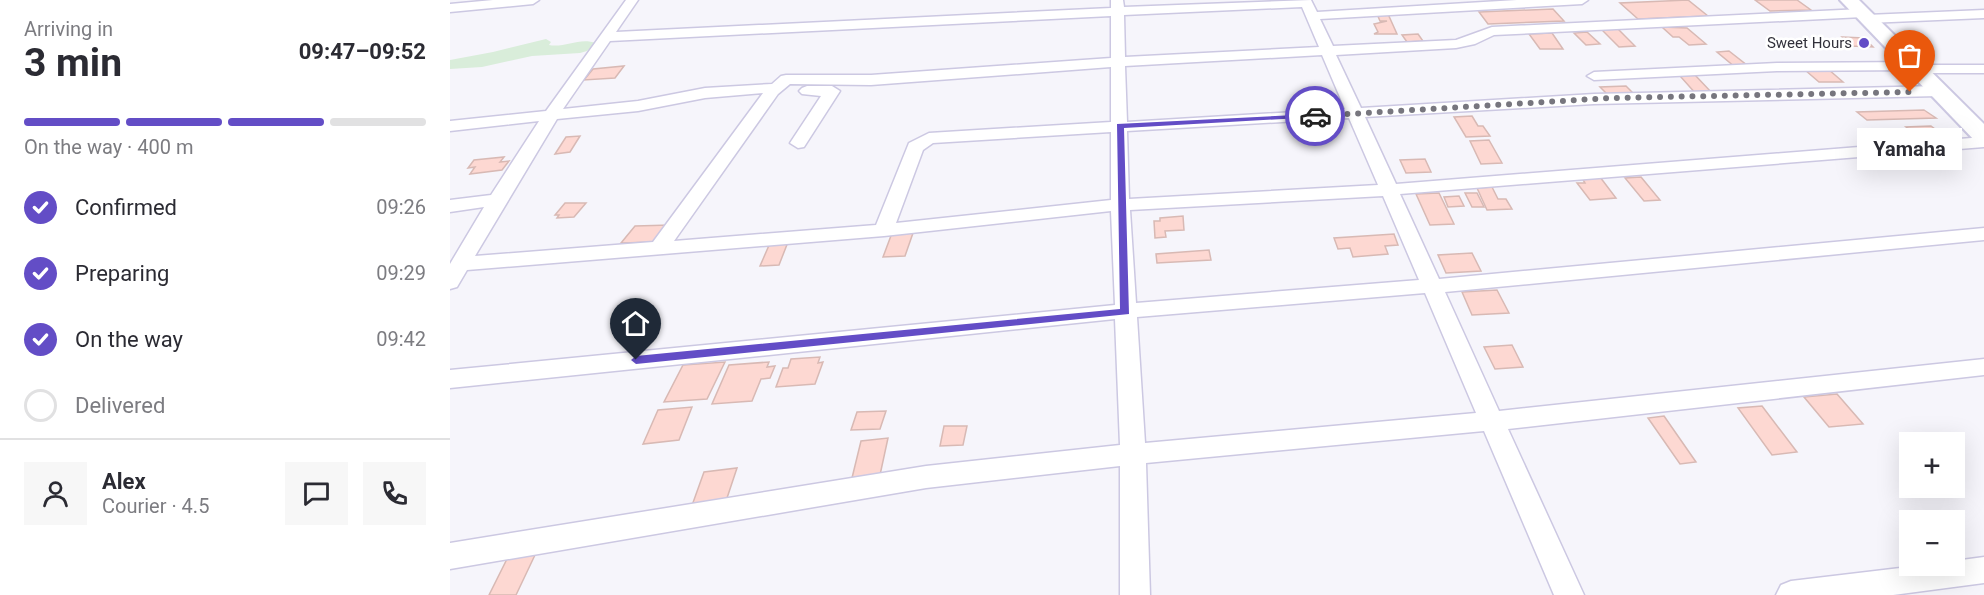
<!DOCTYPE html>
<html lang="en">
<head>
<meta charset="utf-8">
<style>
	:root { --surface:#fff; --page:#f7f7f7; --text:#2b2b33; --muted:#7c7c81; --line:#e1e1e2; --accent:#634dc6 }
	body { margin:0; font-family:Roboto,sans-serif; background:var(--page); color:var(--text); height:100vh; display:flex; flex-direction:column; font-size:22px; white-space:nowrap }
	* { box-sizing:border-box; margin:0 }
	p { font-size:20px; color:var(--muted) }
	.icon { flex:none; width:33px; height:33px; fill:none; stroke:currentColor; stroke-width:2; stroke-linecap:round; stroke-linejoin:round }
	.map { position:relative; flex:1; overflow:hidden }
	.drawer { display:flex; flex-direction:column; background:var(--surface); width:450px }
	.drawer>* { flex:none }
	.buttons { position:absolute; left:1449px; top:432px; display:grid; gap:12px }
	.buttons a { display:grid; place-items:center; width:66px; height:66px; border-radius:0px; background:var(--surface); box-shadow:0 6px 24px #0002; font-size:30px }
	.pin { position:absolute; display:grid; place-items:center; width:51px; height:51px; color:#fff; margin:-62px -26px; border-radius:50% 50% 50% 0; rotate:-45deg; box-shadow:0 0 6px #0007 }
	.pin .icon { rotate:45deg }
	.courier { position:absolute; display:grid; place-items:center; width:60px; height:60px; margin:-30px; border:4px solid #634dc6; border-radius:50%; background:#fff; color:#222; box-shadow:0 2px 8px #0007 }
	.bubble { position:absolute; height:42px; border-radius:0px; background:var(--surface); box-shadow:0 6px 24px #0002; font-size:20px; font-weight:700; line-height:42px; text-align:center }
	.overview em { font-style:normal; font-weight:700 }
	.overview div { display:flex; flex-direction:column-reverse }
	.overview { display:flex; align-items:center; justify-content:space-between; height:102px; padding:0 24px }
	h1 { font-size:39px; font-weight:700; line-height:45px }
	.bar { display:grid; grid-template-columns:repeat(4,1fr); gap:9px 6px; align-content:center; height:72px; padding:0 24px }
	.bar i { height:8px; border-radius:4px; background:var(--line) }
	.bar .selected { background:var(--accent) }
	.bar p { grid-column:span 4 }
	.line { display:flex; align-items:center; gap:15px; padding:0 24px; border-top:2px solid var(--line) }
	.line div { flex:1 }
	.round { display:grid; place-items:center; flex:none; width:63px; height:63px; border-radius:0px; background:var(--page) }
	ol { padding:0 24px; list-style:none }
	li { display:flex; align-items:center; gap:18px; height:66px }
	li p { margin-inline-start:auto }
	li .icon { padding:6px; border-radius:50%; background:var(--accent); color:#fff; stroke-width:4 }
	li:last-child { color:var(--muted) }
	li i { width:33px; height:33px; border:3px solid var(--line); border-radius:50% }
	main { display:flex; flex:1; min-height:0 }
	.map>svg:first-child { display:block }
</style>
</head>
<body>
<main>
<section class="drawer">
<div class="overview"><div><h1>3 min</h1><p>Arriving in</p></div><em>09:47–09:52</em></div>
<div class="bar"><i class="selected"></i><i class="selected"></i><i class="selected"></i><i></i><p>On the way · 400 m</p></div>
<ol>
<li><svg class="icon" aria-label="check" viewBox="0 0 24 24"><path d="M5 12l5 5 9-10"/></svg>Confirmed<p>09:26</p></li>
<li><svg class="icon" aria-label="check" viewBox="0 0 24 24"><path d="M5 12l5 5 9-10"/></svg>Preparing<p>09:29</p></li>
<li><svg class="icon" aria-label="check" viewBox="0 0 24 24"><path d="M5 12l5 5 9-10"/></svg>On the way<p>09:42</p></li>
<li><i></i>Delivered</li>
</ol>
<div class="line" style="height:108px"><a class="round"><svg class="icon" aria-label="person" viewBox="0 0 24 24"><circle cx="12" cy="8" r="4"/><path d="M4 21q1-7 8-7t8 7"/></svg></a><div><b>Alex</b><p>Courier · 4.5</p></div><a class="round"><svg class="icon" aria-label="chat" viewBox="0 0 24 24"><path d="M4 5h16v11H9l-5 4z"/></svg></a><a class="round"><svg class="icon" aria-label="phone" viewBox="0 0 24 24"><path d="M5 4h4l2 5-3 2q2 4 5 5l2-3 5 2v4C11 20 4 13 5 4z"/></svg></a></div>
</section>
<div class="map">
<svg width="1534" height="595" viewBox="0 0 1534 595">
	<rect width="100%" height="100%" fill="#f6f5fb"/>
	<path fill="#d9edda" d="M96,39l5,3 -2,3c16,3 30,-8 47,-2l-9,8 -7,2 -48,3 -50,11 -32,2v-9l43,-8z"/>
	<g fill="#fdd8d2" stroke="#d8b9b4" stroke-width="1.5">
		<polygon points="1238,0 1258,16 1188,19 1170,3"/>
		<polygon points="1305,0 1347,0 1361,10 1320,11"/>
		<polygon points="1103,9 1114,21 1038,24 1029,12"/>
		<polygon points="927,14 938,14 947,34 924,34 928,32 924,24 937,21 930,21"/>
		<polygon points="1212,27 1237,28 1256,44 1239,45 1229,37 1223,37"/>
		<polygon points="1168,29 1185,46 1169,47 1152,30"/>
		<polygon points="1137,32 1150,44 1136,45 1124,33"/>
		<polygon points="1102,33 1113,49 1090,49 1079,34"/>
		<polygon points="968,34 973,41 957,42 952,35"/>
		<polygon points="1392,37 1414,38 1423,47 1400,46"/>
		<polygon points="1279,51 1298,66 1285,67 1267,52"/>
		<polygon points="174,66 165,78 134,80 143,69"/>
		<polygon points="1378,69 1393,82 1369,82 1355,70"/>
		<polygon points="1245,75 1263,94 1247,95 1230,76"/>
		<polygon points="1176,86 1183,93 1157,94 1150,87"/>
		<polygon points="1474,110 1486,118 1417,120 1407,112"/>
		<polygon points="1022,116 1028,126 1033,126 1040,136 1016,137 1004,117"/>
		<polygon points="1481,126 1497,138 1472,139 1456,127"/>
		<polygon points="130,136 120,152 105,154 116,137"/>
		<polygon points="1039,140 1052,163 1031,164 1020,141"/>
		<polygon points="54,157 50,162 59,161 52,170 20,174 25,167 18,168 24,160"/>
		<polygon points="975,159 981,172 956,173 950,160"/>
		<polygon points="1150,177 1166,198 1140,200 1127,183 1135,183 1132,178"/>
		<polygon points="1191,177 1210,200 1194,201 1175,178"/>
		<polygon points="1042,187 1048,199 1056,199 1062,209 1037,210 1027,188"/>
		<polygon points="989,193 1004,224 980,225 966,194"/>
		<polygon points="1015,193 1027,193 1034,207 1022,207"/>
		<polygon points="1009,196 1014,206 998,207 994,197"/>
		<polygon points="115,203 136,203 124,217 107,218 109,215 105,215"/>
		<polygon points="733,216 734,230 715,231 716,237 705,238 704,221 710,221 710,218"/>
		<polygon points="220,225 207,242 171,243 185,226"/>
		<polygon points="442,233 463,233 455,256 433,257"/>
		<polygon points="944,234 948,245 935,246 938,254 903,257 900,248 888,249 884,238"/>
		<polygon points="338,242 329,265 310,266 320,243"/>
		<polygon points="759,250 761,260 707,263 706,254"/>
		<polygon points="1022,253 1031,271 996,273 988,255"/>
		<polygon points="1047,290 1059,313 1022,315 1012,292"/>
		<polygon points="1062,345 1073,367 1045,369 1034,347"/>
		<polygon points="370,357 368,363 373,362 365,384 326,387 333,368 338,368 341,359"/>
		<polygon points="275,362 257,399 214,402 233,365"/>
		<polygon points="319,362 317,367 325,366 320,378 311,379 302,401 262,404 279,365"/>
		<polygon points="1387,394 1413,424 1379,427 1354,397"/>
		<polygon points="1312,406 1347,452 1322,455 1288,408"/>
		<polygon points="242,407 229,440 193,444 208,410"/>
		<polygon points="436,411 430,429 401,430 407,412"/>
		<polygon points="1214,416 1246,462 1230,464 1198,418"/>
		<polygon points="494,426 517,426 513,445 490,446"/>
		<polygon points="438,438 430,475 402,478 411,441"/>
		<polygon points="287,468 274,507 240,511 254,472"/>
		<polygon points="85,555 66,595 39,595 57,559"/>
	</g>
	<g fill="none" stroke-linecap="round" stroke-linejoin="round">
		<defs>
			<g id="minor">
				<polygon points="43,0 89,0 83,4 0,12 0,4"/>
				<path d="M176,0h12l-22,32 495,-24v-8h12l1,7 187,-7 6,12 200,-12h71l-6,4 -262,15 13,27 123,-6 36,-13 370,-18 5,1v5l117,-5v8l-116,5 -5,-1v-5l-369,18 -19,9 -19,4 -120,7 25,53 233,-14 344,-8 8,5 -8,5 -344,8 -229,13 31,67 588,-47v10l-584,47 39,85 545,-51v12l-539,52 54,119 485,-52v16l-476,54 76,166h-30l-70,-164 -338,32 4,132h-30v-129l-194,22 -476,81v-26l476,-77 194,-21 -5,-126 -665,69v-18l665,-65 -4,-94 -227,25 -417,34 -10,17 -7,2v-25l34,-57 -34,5v-12l41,-5 48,-74 -89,10v-10l96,-10zM852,7l17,40 -194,10 -1,-42zM661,16v42l-240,17h-85l-5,1 -9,8 -67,4 -67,13 -75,8 47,-68zM872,55l23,54 -218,13 -2,-56zM661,67v55l-182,11 -20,10 -33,82 -202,16 104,-147 12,-10 81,1zM313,93l-110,149 -178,14 82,-137 81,-8 67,-13zM899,118l29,67 -249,14 -2,-68zM661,132v68l-215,23 27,-73 10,-7zM933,196l36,84 -283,23 -6,-93zM975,293l51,120 -331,30 -8,-126z"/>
				<polygon points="1464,62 1470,65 1534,65 1534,73 1467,73 1461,70 1327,71 1144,80 1137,76 1144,72 1327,63"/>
				<polygon points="357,86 382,86 390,91 354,147 348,148 340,143 371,96 352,94 349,91 352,88"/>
				<polygon points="1534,557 1534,583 1443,595 1326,595 1331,585 1341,581 1467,566 1504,566 1504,561"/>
			</g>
			<polygon id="secondary" points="1390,0 1409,0 1534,124 1534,144 1526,142"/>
		</defs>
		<use href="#minor" stroke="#ccc8e2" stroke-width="3"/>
		<use href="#secondary" stroke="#ccc8e2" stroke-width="4"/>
		<use href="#minor" fill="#fff" fill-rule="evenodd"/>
		<use href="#secondary" fill="#fff" fill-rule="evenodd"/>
	</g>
	<polygon fill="#634dc6" points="865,114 868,117 674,128 679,314 186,364 181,360 186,356 670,309 667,124"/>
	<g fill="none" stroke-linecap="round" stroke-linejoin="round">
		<polyline stroke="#77767e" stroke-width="6" stroke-dasharray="0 10.8" points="865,116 1161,98 1460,92"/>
	</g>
	<circle fill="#634dc6" stroke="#fff" stroke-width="2" cx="1414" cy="43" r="6"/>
	<g text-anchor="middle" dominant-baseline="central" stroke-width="5" stroke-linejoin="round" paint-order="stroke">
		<g font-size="15" fill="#32313b" stroke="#fff" text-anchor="end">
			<text x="1402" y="43">Sweet Hours</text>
		</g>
	</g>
</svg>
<div class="buttons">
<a>+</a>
<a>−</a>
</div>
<div class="pin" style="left:1460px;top:92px;background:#ea580c"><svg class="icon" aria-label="bag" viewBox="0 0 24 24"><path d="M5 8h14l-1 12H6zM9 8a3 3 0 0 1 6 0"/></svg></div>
<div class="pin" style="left:186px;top:360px;background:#1f2937"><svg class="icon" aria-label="home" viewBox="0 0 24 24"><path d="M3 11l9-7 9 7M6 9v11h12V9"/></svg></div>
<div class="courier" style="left:865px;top:116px"><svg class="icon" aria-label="car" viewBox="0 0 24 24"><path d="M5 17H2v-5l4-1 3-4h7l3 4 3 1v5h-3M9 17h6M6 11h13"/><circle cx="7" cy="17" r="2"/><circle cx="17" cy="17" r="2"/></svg></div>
<div class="bubble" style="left:1407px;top:128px;width:105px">Yamaha</div>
</div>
</main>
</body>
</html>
